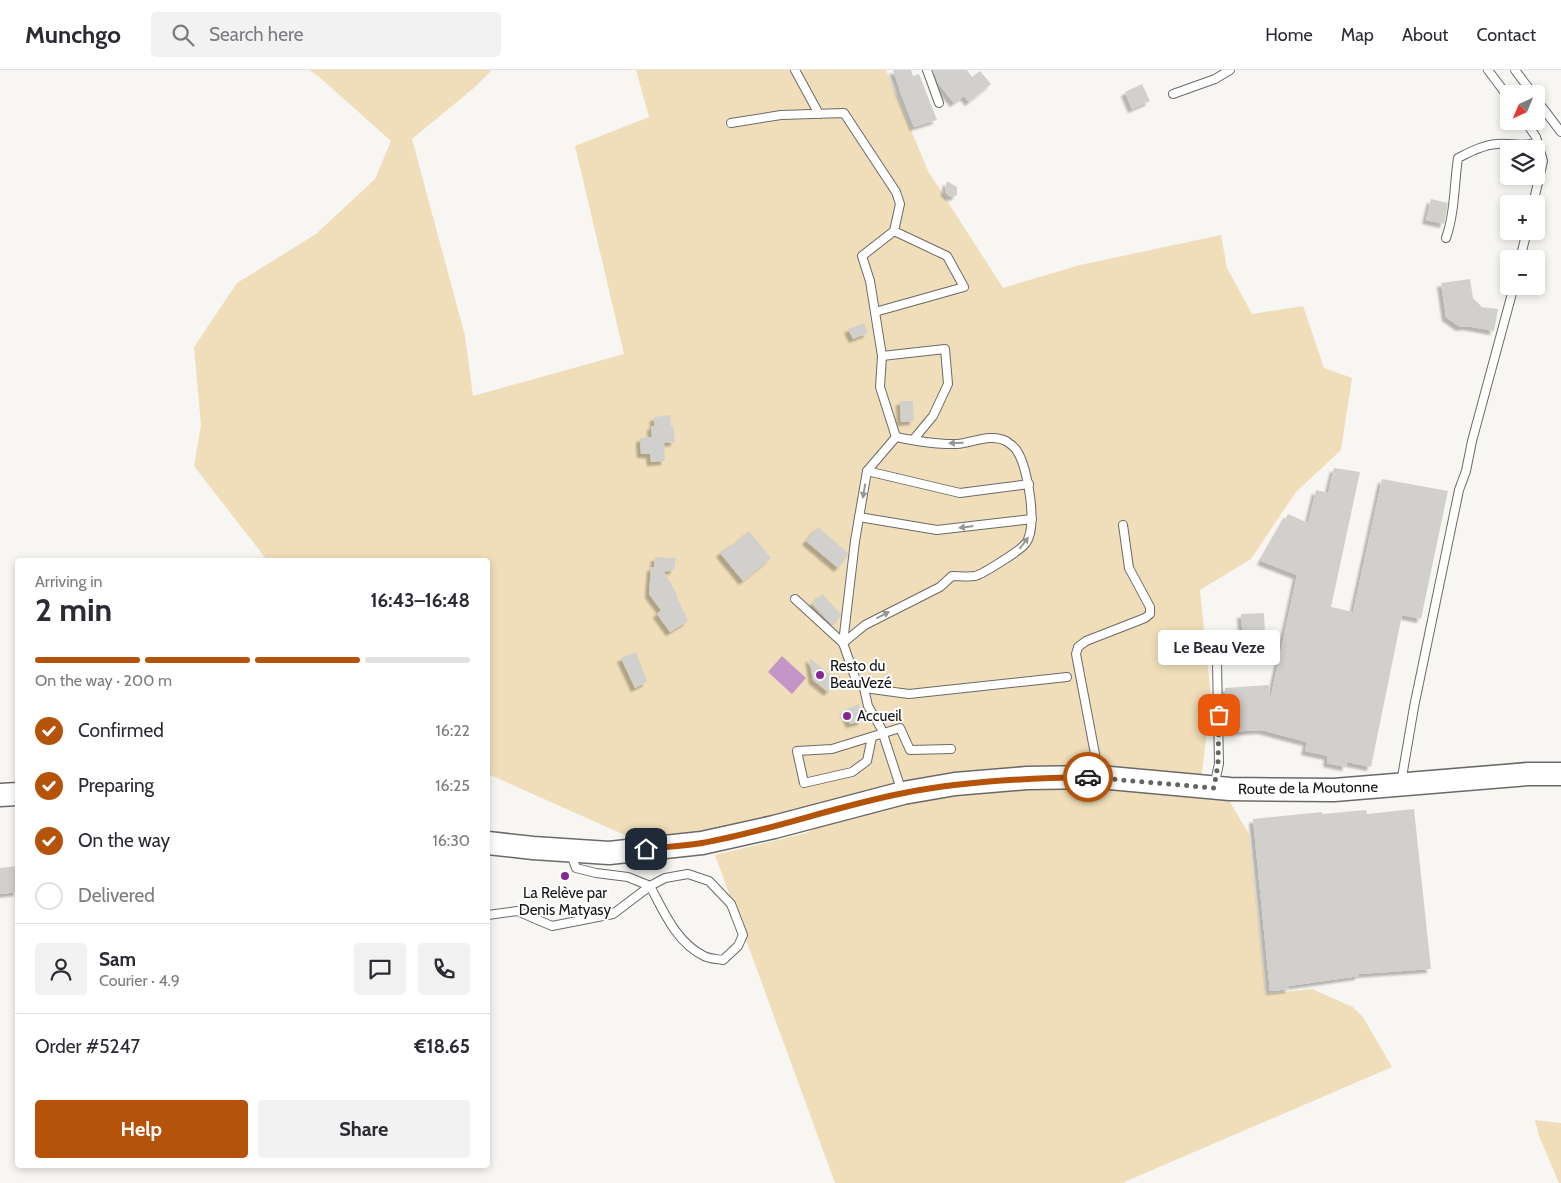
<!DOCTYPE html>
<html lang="en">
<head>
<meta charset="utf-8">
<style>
	:root { --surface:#fff; --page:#f2f2f3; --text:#2b2b33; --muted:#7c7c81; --line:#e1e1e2; --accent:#b45309 }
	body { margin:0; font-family:Cabin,sans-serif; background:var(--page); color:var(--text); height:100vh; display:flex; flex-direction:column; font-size:19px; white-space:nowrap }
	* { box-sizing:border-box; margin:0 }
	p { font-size:16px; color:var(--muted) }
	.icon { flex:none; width:28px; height:28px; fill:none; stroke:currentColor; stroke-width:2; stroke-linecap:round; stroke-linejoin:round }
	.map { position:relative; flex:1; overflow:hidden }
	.drawer { position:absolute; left:15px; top:488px; width:475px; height:610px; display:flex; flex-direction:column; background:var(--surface); border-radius:5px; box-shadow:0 2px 8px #0003 }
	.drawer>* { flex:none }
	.needle { width:32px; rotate:224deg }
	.fabs { position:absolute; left:1500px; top:15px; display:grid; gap:10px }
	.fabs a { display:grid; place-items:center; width:45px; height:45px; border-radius:5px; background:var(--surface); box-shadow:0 2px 8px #0003; font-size:25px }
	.pin { position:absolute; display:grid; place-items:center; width:42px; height:42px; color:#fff; margin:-21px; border-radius:10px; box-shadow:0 2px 8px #0006 }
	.courier { position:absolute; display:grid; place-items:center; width:50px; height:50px; margin:-25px; border:4px solid #b45309; border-radius:50%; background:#fff; color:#222; box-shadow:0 1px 6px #0007 }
	.bubble { position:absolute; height:35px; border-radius:5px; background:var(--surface); box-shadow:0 2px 8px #0003; font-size:16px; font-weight:800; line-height:35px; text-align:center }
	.headline em { font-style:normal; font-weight:800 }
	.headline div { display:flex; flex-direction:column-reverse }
	.headline { display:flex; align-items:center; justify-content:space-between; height:85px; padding:0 20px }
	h1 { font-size:32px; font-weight:800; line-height:38px }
	.bar { display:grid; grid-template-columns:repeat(4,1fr); gap:8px 5px; align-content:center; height:60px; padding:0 20px }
	.bar i { height:6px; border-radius:4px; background:var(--line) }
	.bar .selected { background:var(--accent) }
	.bar p { grid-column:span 4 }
	.line { display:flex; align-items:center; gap:12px; padding:0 20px; border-top:1px solid var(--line) }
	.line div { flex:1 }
	.round { display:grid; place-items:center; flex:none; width:52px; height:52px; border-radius:5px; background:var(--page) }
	ol { padding:0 20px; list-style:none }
	li { display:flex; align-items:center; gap:15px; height:55px }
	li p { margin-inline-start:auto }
	li .icon { padding:5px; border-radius:50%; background:var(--accent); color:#fff; stroke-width:4 }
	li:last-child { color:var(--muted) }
	li i { width:28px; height:28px; border:2px solid var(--line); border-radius:50% }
	.primary-button { display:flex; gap:10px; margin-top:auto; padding:10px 20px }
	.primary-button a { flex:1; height:58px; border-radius:5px; background:var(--accent); color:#fff; font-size:20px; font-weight:800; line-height:58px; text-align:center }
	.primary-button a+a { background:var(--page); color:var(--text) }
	header { display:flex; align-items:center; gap:30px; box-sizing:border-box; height:70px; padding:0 25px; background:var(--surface); border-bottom:1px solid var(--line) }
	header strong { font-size:24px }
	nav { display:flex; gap:28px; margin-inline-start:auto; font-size:18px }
	.search { width:350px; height:45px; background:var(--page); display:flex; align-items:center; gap:12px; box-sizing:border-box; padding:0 18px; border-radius:5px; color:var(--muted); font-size:19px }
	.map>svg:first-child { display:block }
</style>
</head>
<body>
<header>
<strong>Munchgo</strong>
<div class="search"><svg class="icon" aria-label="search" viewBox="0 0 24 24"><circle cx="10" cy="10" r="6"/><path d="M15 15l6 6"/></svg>Search here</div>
<nav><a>Home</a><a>Map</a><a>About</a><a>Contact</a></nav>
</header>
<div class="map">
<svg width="1561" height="1113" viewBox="0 0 1561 1113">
	<defs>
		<filter id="shadow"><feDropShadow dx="-4" dy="4" stdDeviation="1" flood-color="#0004"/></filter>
	</defs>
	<rect width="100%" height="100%" fill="#f7f6f2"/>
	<g fill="#efdeb9">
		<polygon points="309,0 492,0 475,17 412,69 465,266 473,326 624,284 575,76 649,47 636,0 886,0 928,101 1003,218 1080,195 1221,165 1227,198 1252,244 1303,236 1324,298 1352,308 1341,380 1296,422 1251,489 1200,520 1211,628 1201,710 839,729 781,743 723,760 636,770 488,704 488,490 267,490 194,396 201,355 194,277 237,213 316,164 375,109 391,71 317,5"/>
		<polygon points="1092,713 1225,724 1249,764 1266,924 1312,919 1353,937 1363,947 1392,997 1122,1113 835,1113 715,785 806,763 846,743 960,719"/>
		<polygon points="1535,1050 1561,1053 1561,1113 1559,1113 1539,1066"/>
	</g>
	<polygon fill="#c396c7" points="782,586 806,608 792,624 768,602"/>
	<g fill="#d2d0cd" filter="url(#shadow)">
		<polygon points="893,0 911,0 913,6 919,4 937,50 914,57 899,19 900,20"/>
		<polygon points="933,0 967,0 972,7 980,1 991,14 969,32 964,26 954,33 938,13"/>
		<polygon points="1142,14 1150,31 1132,39 1125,22"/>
		<polygon points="947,111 957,117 957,125 953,127 949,126 945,122"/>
		<polygon points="1431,129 1448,133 1444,154 1426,150"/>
		<polygon points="1470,209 1473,228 1482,237 1498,239 1494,261 1466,256 1460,257 1446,247 1441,213"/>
		<polygon points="864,253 868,263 853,269 848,259"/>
		<polygon points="900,331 913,331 914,351 901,352"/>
		<polygon points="670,345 671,356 673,355 675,372 664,373 665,391 651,392 650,384 641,384 640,368 652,367 651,356 654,356 654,347"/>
		<polygon points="1334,398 1360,402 1331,537 1353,542 1382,409 1448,421 1421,549 1402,545 1371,697 1347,692 1346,697 1327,693 1328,686 1305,681 1307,672 1262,660 1226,662 1225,618 1269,615 1270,630 1297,505 1261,491 1288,444 1308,453 1316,420 1328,423"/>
		<polygon points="818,457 848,483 847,487 838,498 806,471"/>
		<polygon points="749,461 771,488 743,511 720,483 730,475 731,476"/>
		<polygon points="655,487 676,488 674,500 664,502 677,524 676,525 688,551 670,562 657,544 661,540 649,524 651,497 654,497"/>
		<polygon points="822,524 841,544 840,547 832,555 812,534"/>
		<polygon points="1264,543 1266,582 1244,583 1241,544"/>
		<polygon points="636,582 647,612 635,618 621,588"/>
		<polygon points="809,587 837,611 828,622 813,610"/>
		<polygon points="859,634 862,651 850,654 844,640"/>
		<polygon points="1414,739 1431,899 1359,904 1359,906 1289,916 1289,919 1270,921 1253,749 1322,742 1322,744 1366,740 1367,744"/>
		<polygon points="18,796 18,822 0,824 0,798"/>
	</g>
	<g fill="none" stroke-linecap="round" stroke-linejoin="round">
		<defs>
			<g id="lane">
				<polyline points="795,0 819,44"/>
				<polyline points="927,0 939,33"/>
				<polyline points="1488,0 1509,28"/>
				<polyline points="1515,0 1533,24"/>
				<polyline points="1173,24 1215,9 1230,0"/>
				<polyline points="1536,29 1561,62"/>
				<polyline points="1525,51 1536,67 1543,91 1533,134"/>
				<polyline points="731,53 781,45 844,43 896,122 900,134 894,161 862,186 870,211 882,286 880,317 896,367"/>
				<path d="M1446,168c9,-26 8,-53 12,-80 12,-6 25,-13 39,-14 16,-1 24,3 40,-1"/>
				<polyline points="1520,189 1527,161"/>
				<polyline points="875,242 964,217 947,186 894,161"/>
				<polyline points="882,286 945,279 948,314 933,346 913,370"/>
				<polyline points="867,401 960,423 1029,414"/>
				<polyline points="859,447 937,460 1032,449"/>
				<polyline points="795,529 843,573 856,610 864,618 909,624 1067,607"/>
				<path d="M843,573l22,-18 75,-38 12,-11c7,0 16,1 23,0 8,-2 46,-26 51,-33 12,-16 2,-76 -9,-92 -2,-4 -8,-8 -11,-10 -15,-8 -34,2 -49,3 -20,1 -41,-3 -61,-7"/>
				<polyline points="843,573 855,471 867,401 896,367"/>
				<polyline points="864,618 868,636 881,658 902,722"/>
				<polyline points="872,667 867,691 852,702 804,713 797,681 832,679 900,658 910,680 951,679"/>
				<polyline points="1099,705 1076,584 1078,577 1086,571 1145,548 1150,544 1150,537 1129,498 1123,455"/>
				<polyline points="1401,713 1414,637 1459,420 1466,401 1472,371 1514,216"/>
				<polyline points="1214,716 1219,694 1217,593 1227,576"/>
				<path d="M688,804l21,7 22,23 12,31 -5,11 -15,14c-6,-1 -13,-1 -19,-4 -28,-14 -40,-44 -54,-70l15,-8z"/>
				<polyline points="488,845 517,841 552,856 613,844 650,816 628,807 596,803 576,798 570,782"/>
			</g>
			<g id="secondary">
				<polyline points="0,725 18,724"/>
				<polyline points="488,773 533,778 609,783 702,773 774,757 903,723 955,714 1027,708 1099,707 1230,719 1334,720 1528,704 1561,704"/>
			</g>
		</defs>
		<use href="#lane" stroke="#6b6a67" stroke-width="10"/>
		<use href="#secondary" stroke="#6b6a67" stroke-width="25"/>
		<use href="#lane" stroke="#fff" stroke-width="8"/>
		<use href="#secondary" stroke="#fff" stroke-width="22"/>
	</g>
	<defs><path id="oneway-solid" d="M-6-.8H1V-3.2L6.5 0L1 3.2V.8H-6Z" transform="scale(1.25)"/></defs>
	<g fill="#969695">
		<use href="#oneway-solid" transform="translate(956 373) rotate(178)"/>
		<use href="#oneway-solid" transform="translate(864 421) rotate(100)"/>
		<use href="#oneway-solid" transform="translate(966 457) rotate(173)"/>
		<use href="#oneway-solid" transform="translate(1024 473) rotate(-53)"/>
		<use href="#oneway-solid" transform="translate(883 545) rotate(-27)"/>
	</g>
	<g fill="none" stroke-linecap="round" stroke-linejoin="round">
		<polyline stroke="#656462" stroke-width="5" stroke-dasharray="0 9" points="1088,707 1214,718 1218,694 1219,645"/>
		<path stroke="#b45309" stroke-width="6" d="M646,779c18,-2 38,-3 56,-6 68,-12 134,-37 202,-50 61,-12 123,-15 184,-16"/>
	</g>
	<g fill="#862690" stroke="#fff" stroke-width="2">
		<circle cx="820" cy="605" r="5"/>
		<circle cx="847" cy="646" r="5"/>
		<circle cx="565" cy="806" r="5"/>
	</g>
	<g text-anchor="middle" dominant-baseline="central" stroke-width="4" stroke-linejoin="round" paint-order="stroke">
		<g font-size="15" fill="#161514" stroke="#fff" text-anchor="start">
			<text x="830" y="596">Resto du<tspan x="830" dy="17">BeauVezé</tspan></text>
			<text x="857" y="646">Accueil</text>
			<text x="565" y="823" text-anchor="middle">La Relève par<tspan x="565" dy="17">Denis Matyasy</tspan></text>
		</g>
		<g font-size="15" fill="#161514" stroke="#fff">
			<text transform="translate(1308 718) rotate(-1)">Route de la Moutonne</text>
		</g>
	</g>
</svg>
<div class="fabs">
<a><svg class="needle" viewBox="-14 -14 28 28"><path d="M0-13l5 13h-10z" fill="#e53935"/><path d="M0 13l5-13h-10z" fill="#7c7c81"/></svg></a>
<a><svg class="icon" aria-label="layers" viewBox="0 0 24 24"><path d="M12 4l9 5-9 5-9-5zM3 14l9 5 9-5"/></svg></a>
<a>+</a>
<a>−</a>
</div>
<div class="pin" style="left:1219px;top:645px;background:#ea580c"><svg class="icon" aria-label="bag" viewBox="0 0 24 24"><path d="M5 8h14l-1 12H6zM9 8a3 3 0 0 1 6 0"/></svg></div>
<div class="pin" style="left:646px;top:779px;background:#1f2937"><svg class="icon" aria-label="home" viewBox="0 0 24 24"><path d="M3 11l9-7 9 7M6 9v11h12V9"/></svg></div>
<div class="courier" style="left:1088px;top:707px"><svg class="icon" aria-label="car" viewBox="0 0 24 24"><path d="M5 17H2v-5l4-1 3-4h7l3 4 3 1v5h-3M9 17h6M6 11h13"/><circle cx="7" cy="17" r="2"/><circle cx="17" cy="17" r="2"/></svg></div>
<div class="bubble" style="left:1158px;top:560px;width:122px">Le Beau Veze</div>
<section class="drawer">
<div class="headline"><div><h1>2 min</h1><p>Arriving in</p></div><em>16:43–16:48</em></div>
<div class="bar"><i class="selected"></i><i class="selected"></i><i class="selected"></i><i></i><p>On the way · 200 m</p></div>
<ol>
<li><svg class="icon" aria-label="check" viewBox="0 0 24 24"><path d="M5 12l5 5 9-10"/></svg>Confirmed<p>16:22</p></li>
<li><svg class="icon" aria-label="check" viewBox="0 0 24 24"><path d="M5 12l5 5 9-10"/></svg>Preparing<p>16:25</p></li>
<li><svg class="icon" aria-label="check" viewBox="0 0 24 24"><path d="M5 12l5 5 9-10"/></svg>On the way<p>16:30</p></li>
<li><i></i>Delivered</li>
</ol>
<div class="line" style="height:90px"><a class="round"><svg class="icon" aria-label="person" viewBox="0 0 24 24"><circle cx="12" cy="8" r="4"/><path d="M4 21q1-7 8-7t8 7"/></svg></a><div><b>Sam</b><p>Courier · 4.9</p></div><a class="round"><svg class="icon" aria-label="chat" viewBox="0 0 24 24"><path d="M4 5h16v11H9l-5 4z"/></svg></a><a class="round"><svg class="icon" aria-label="phone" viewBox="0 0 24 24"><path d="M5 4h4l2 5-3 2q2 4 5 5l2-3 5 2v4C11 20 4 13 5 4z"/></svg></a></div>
<div class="line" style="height:65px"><div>Order #5247</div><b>€18.65</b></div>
<div class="primary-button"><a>Help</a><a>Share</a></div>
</section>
</div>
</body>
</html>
